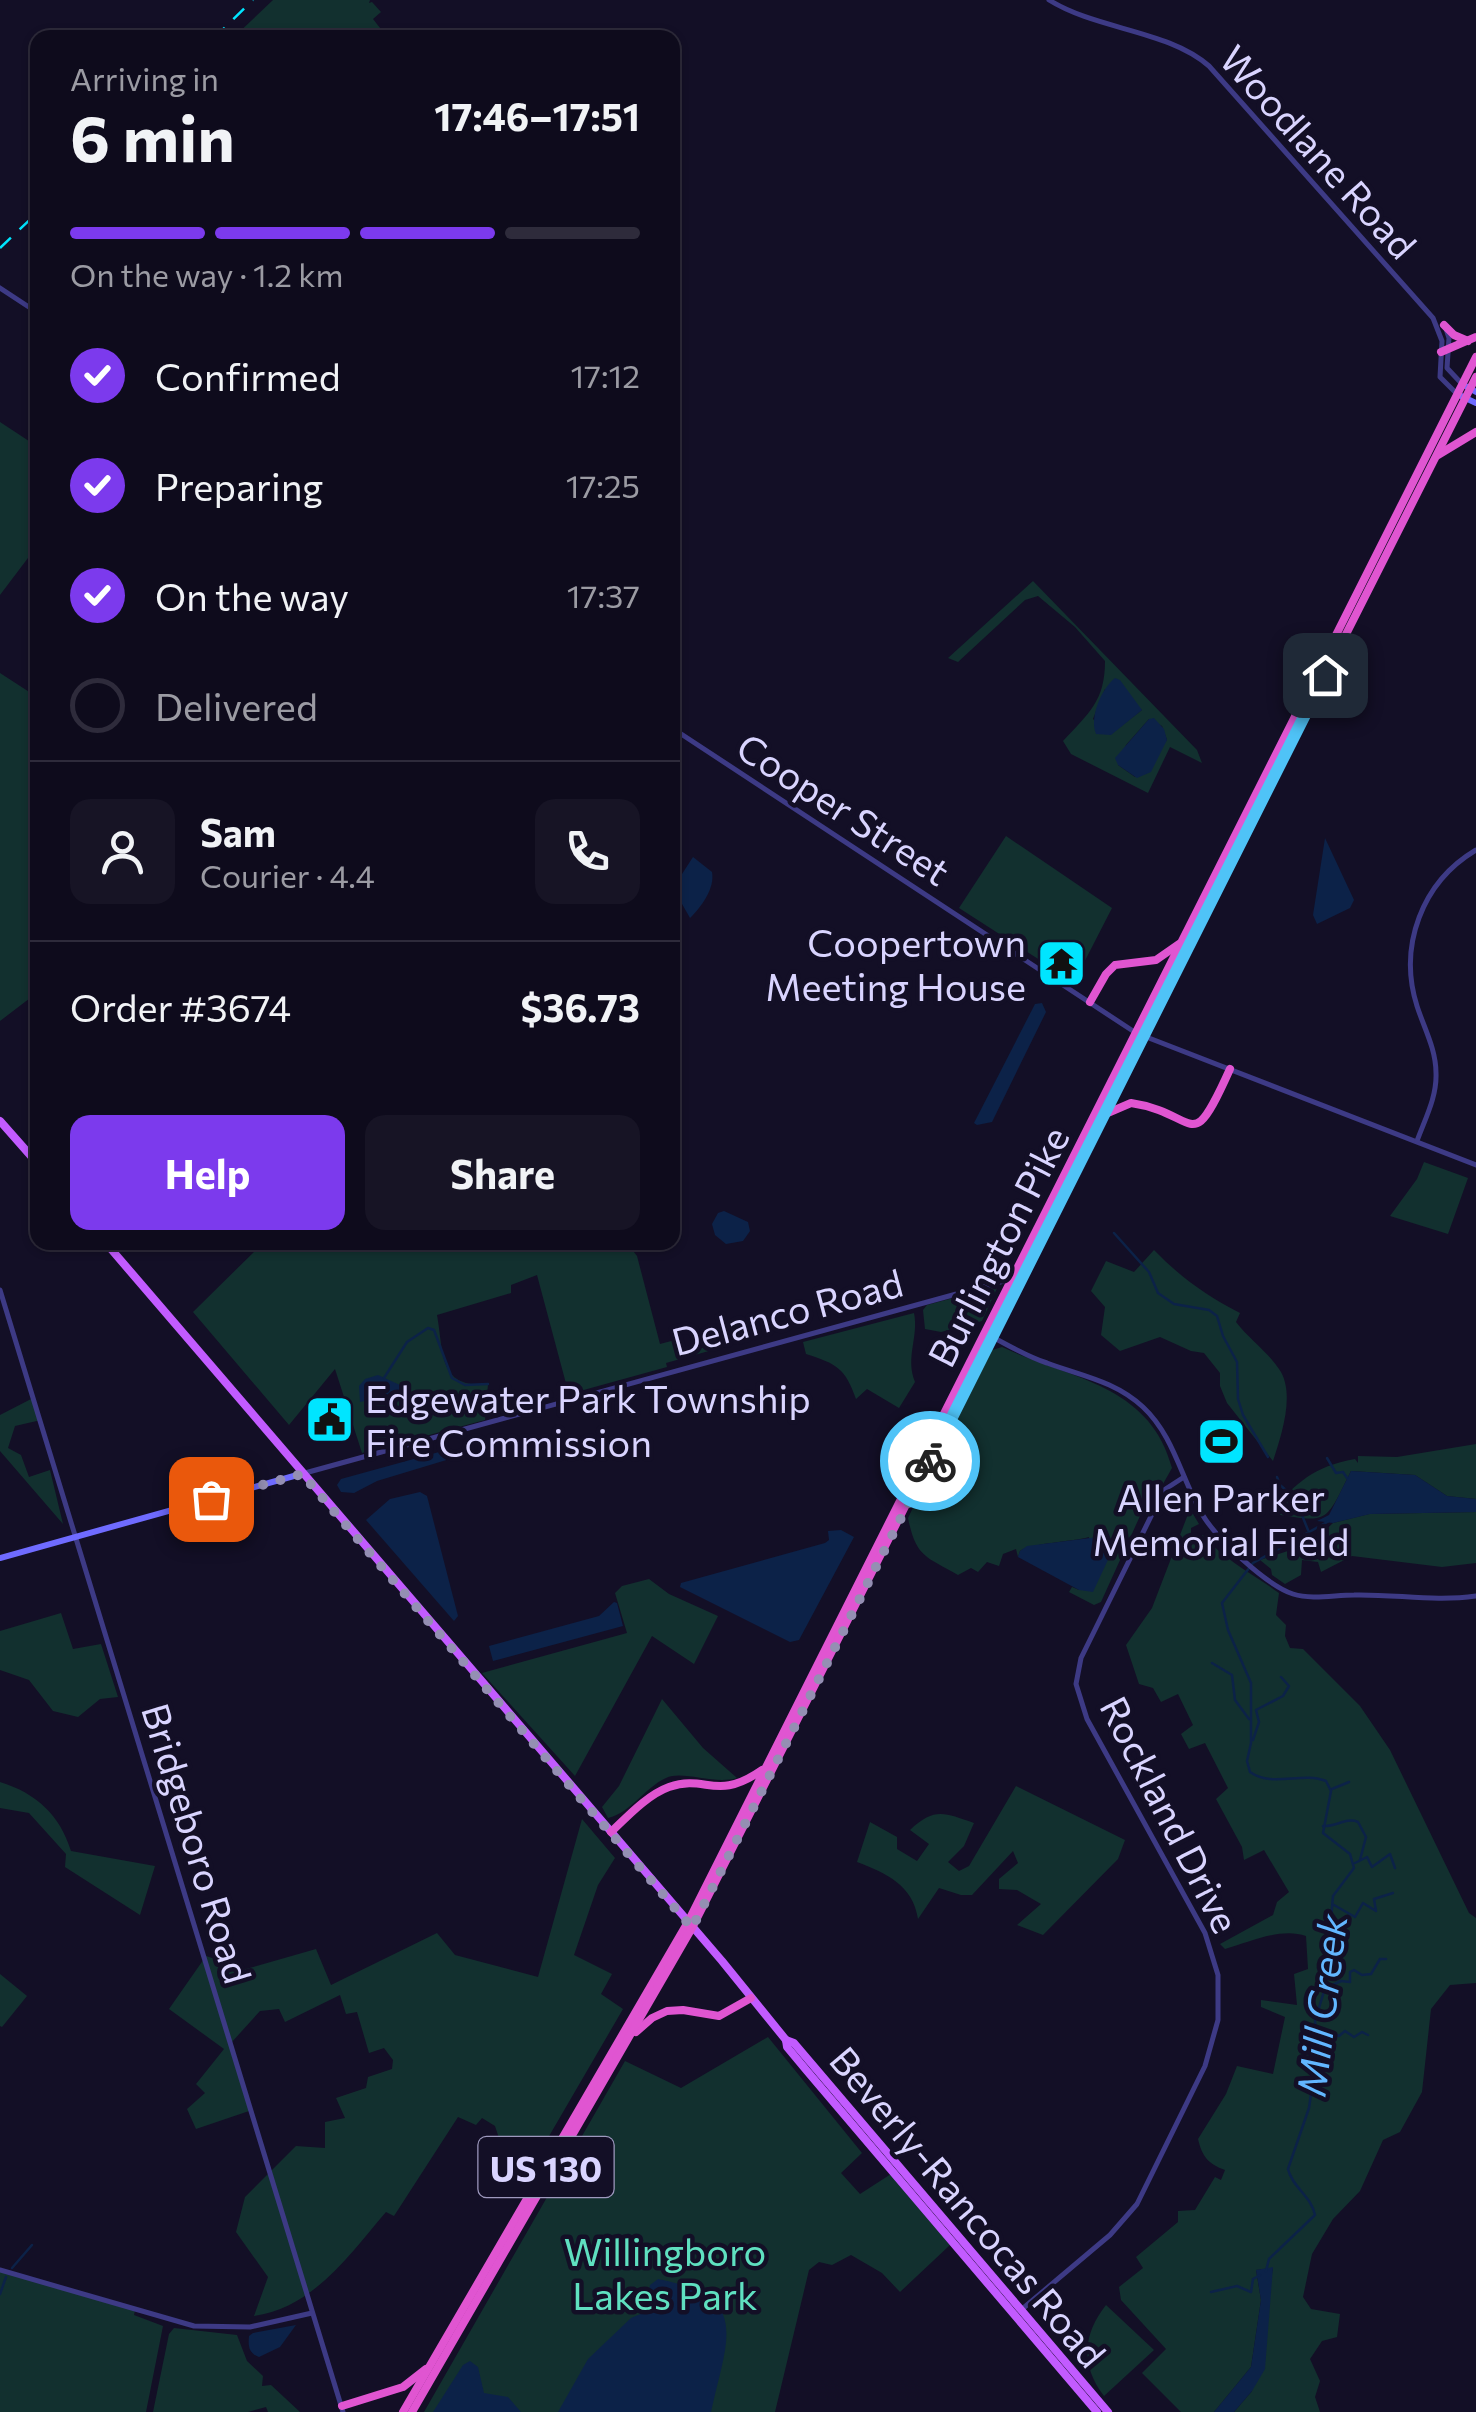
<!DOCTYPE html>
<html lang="en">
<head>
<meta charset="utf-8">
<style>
	:root { --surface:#0e0b1c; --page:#171425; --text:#f1f3f6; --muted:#9b9ba3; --line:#2e2b3b; --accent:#7c3aed }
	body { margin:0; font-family:Commissioner,sans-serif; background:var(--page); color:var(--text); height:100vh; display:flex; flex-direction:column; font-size:38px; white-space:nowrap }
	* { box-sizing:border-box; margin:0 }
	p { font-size:32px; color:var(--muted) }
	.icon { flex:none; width:55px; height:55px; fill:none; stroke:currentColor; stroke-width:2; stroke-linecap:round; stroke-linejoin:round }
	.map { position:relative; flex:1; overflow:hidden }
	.sheet { position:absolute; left:30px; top:30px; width:650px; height:1220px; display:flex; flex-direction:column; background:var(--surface); border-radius:20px; box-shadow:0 2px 8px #0004,0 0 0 2px var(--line) }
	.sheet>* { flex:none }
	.pin { position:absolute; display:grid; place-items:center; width:85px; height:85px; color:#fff; margin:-42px; border-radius:20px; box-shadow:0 5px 15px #0006 }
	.courier { position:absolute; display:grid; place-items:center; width:100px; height:100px; margin:-50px; border:8px solid #4fc3f7; border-radius:50%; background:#fff; color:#222; box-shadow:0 2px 12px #0007 }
	.overview em { font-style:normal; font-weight:700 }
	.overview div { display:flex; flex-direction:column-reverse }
	.overview { display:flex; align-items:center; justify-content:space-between; height:170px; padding:0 40px }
	h1 { font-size:65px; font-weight:700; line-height:75px }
	.bar { display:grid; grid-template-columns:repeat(4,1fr); gap:15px 10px; align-content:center; height:120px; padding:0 40px }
	.bar i { height:12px; border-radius:8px; background:var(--line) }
	.bar .current { background:var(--accent) }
	.bar p { grid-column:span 4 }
	.line { display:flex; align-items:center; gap:25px; padding:0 40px; border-top:2px solid var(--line) }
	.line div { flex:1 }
	.round { display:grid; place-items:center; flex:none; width:105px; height:105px; border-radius:20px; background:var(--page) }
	ol { padding:0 40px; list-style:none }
	li { display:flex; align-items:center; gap:30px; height:110px }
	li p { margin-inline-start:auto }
	li .icon { padding:10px; border-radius:50%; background:var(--accent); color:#fff; stroke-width:4 }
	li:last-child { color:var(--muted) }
	li i { width:55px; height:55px; border:5px solid var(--line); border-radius:50% }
	.primary-button { display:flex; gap:20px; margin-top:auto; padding:20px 40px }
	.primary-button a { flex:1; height:115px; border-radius:20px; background:var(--accent); color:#fff; font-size:40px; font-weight:700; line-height:115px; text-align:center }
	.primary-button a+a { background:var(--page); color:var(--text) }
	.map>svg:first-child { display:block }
</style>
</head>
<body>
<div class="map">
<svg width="1476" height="2412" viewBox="0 0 1476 2412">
	<rect width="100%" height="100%" fill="#130f26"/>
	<g fill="#12302f" fill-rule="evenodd">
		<polygon points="273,0 370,0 369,3 372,2 381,12 373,19 384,33 380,38 372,37 365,30 357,37 234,37"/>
		<polygon points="0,422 38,447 37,546 0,595"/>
		<path d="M1033,581l164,169 5,13 -32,-16 -22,46 -77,-39 -8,-13c26,-28 42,-40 42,-80l-30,-34 -37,-31 -13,4 -67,62 -10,-4zM1105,689l37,21 -31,24 -18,-15zM1149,719l13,7 5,14 -32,37 -17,-12 8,-20z"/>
		<polygon points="0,673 37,697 37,743 30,758 38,766 38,992 0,1021"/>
		<polygon points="1006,836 1112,908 1074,982 959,908"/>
		<polygon points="1424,1162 1468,1178 1448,1234 1390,1216 1417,1179"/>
		<path d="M263,1243h364l10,13 23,88 15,-4 4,14 36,-10 1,5 -50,14 1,4 -87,24h-12l-31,-116 -26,10v8l-74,22c7,38 1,74 51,69l-3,36 -123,33 -27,-84 -46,56 -96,-113z"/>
		<path d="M1154,1250c26,27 53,46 86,63l-4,9c13,17 32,30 43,47 17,24 2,67 -6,92l-46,-58 -7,-17v-13l-16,-20 -13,-2 -31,-14 -40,14 -19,-16 4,-28 -14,-16 15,-30 28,11z"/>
		<polygon points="998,1286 982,1321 941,1332 925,1329 923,1310 927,1305"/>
		<path d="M914,1313c5,24 -9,44 1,69l-16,26 -32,-19 -11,10c-11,-31 -19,-35 -50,-45l-3,-12z"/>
		<path d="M1002,1347c68,32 148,37 170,121l-22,39 -5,-2 -44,97 -7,3 -25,-13 3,-5 7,3 10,-53c-18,5 -58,6 -69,14l-2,6 -2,-8 -13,5 -4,12 -12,-4 -9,10 -7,-4 -13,7c-33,-19 -42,-18 -50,-57l75,-154 9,-14z"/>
		<polygon points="33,1398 41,1420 15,1426 8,1448 21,1455 29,1477 50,1470 63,1524 0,1451 0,1415"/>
		<path d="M1476,1444v55l-29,-3 -32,-21 -64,-4c-27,54 -21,52 -82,42 29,-31 43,-46 86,-54l3,4v-7l39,1z"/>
		<path d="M1190,1509l9,15 -8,4v10l12,-3c20,24 50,39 76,58l-3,22 10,10 -1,11 5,12 13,1 57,57 30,44 79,163 7,5v65l-26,2 -19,24 -9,83 -22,40 -17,8 -23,51 -27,28 -21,35 -9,43 8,12 29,5 -3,23 -15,4 -12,18 10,22 -5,16 5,15h-86l18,-21 21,-123 -17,2 5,30 -10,67 -37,45h-33l-39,-39 24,-24 -45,-49 -2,-13 24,-19 -7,-11 42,-35v-11l17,-1 20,-33 6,3 4,-10c-17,-6 -23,-14 -27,-31l28,-45 11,-28 36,8 12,-57 -24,-10v-7l36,5 -3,-31 14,-5 -2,-33c-25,-9 -56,6 -81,13l-5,-5 53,-29 4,-13 12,-10 -25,-42 -20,10 -2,-13 -26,-48 12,-11 -23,-45 -16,6 -8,-15 12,-9 -15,-31 -17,8 -8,-14 -14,-4 -13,-39 26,-37z"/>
		<polygon points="1476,1512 1476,1563 1442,1567 1352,1556 1321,1572 1318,1562 1302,1560 1301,1575 1285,1584 1272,1575 1271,1569 1260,1560 1294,1549 1318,1537 1333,1523 1369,1514"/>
		<polygon points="649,1579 669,1594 718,1616 694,1664 652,1636 575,1776 482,1673 627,1633 615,1593 622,1586"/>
		<polygon points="61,1613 73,1649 101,1644 118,1697 100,1699 78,1717 53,1711 29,1680 0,1670 0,1631"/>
		<path d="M662,1699l41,49 34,30c-24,7 -54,-8 -71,0 -22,10 -34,34 -58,40l-6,-11 17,-21z"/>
		<path d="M0,1782c36,11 60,33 71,69l84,15 -15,49 -75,-48 1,-13 -37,-41 -29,-5z"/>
		<path d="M1016,1786l109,54 -7,19 -75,76 -26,-10 24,-21 -24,-14 -18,-1v-10l19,-16 -5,-12 -41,44h-11l-22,-7 -21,31c-5,-34 -32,-46 -61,-57l13,-40 27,15v12l20,12 12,-17 -19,-14c25,-23 34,-17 64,-7l-10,23 -16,16 11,9 10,-5z"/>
		<path d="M582,1819l33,39 -17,27 -24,70 38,19 -11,20 22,15 -89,153 -33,-18 -6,-18 -13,-8 -6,7 -18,-8 -64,99 -8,-4c-36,42 -73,96 -132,104l14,-39 -32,-45 9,-35 51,-51 29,2v-26l20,-4 -9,-20 30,-10 2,-11 24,-8 1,-9 -9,-12 -15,5 -12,-41 -11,2 -6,-19 -55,27 -6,-13 -19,2 -29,32 21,67 -56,19 -9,-20 18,-16 -9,-9 28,-35 -55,-40 37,-53 40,13 70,-20 15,36 106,-52 18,22 83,22z"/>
		<polygon points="0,1974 27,1996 2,2027 0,2026"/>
		<polygon points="768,2037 862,2153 841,2173 860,2194 891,2174 950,2245 900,2292 882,2273 851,2255 832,2265 819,2262 809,2270 775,2412 424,2412 625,2061 681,2088"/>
		<polygon points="0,2270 135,2310 134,2315 163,2326 146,2412 0,2412"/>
		<path d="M1106,2305l48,45 -50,46c-24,-31 -21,-62 2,-91z"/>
		<polygon points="174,2328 237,2335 247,2361 263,2376 262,2386 271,2385 300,2412 268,2412 266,2407 248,2412 153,2412 169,2334"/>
	</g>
	<g fill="#0c2248">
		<path d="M1115,678l5,2 22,30 -31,25 -15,-1c-7,-16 5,-45 19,-56z"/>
		<polygon points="1154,718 1164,729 1167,740 1151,772 1137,778 1118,765 1115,758 1149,719"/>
		<polygon points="1325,838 1354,900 1350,908 1317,924 1313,915"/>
		<path d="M693,857l19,15c3,16 -10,34 -22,46l-17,-30z"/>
		<polygon points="1042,1003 1046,1012 992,1122 977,1125 974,1123 1035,1004"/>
		<polygon points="724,1211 748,1222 750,1231 743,1241 726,1244 715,1235 712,1224 718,1213"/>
		<polygon points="378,1375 400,1385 405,1399 390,1404 384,1397 360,1402 359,1386 365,1379"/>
		<polygon points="450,1449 455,1452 453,1458 377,1481 354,1493 341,1492 337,1485 341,1479"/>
		<polygon points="1351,1471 1415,1475 1447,1496 1476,1499 1476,1512 1370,1514 1333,1523 1317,1521 1329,1515"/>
		<polygon points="420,1492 427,1496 458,1616 454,1621 366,1520 390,1499"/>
		<polygon points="841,1530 854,1537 799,1640 790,1642 680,1587 681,1583 825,1543 829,1540 828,1531"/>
		<polygon points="1106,1536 1111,1538 1113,1549 1093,1592 1079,1590 1018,1557 1020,1551 1027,1546"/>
		<polygon points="614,1602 617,1603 623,1626 493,1661 489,1646 599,1616"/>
		<polygon points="1273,2267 1265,2369 1252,2391 1234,2412 1214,2412 1251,2367 1261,2300 1256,2270"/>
		<path d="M658,2279c94,18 69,59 53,133h-153l30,-53 43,-41 24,-10v-9l-7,-4 2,-10z"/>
		<path d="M296,2325l-16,22 -21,10c-10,-4 -11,-10 -10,-21l4,-3z"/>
		<polygon points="470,2361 478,2367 484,2393 508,2397 521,2412 433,2412 463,2365"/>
	</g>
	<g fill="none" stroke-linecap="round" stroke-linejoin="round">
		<g stroke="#0c2248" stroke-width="2.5">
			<polyline points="1114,1233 1149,1272 1158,1293 1174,1304 1209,1310 1217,1316 1223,1336 1237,1362 1238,1399 1243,1415 1268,1457"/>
			<polyline points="384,1378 407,1342 428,1328 434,1330 452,1378 465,1385 488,1384"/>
			<polyline points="1327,1458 1336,1473 1343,1472 1347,1478"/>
			<polyline points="1277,1477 1280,1485 1295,1498 1308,1530"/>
			<polyline points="1212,1663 1232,1675 1235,1700 1249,1719"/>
			<polyline points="1253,1740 1259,1722 1256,1710 1283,1696 1289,1686 1281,1677"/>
			<polyline points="1332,1789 1349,1782"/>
			<path d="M1323,1826c13,1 23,-9 35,-4l8,15 -6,23"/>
			<polyline points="1355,1863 1367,1857 1372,1867 1390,1854 1395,1868"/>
			<polyline points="1334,1905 1355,1917 1363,1903 1376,1911 1374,1899 1393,1893"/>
			<polyline points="1326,1988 1341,1981 1350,1982 1350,1972 1354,1970 1362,1975 1371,1974 1380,1959 1386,1959"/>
			<polyline points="1319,2036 1332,2033 1339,2036 1345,2031 1354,2037 1362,2032 1368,2035"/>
			<polyline points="12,2268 32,2245"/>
			<path d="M1266,2271l3,-12 46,-44c-3,-18 -23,-28 -27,-46l21,-61 9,-61 -3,-26 10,-33 8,-92 21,-28 -4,-14 -27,-21 8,-42 -5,-10c-24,-10 -53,7 -76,-9l-3,-11 4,-18v-60l-23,-53 -6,-27 31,-40 76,-42"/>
			<polyline points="1211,2292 1237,2286 1251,2292 1253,2279 1260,2275"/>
			<polyline points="0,2294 6,2277"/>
		</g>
		<g stroke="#3d3a85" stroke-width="5">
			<path d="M1049,0c48,30 119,30 160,66l224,252 9,23 -2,36 17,17"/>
			<polyline points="0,288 38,313"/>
			<polyline points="1446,329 1449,338 1447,368 1462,384"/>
			<polyline points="672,728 1136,1033 1476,1165"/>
			<path d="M1417,1141c8,-22 20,-44 19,-68 0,-24 -12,-45 -19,-67 -19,-60 5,-124 59,-156"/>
			<polyline points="0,1290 343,2412"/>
			<path d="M992,1337c18,9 36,20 55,26 35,13 68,18 96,44 31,29 38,71 59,107 14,24 64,71 91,80 19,6 41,1 61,1 42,-1 80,7 122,1"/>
			<polyline points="305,1473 1011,1279"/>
			<polyline points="0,2270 194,2326 250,2327 312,2313"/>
			<polyline points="1021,2310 1110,2235 1137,2204 1205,2066 1218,2020 1218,1975 1205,1933 1087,1719 1076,1684 1081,1658 1164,1490 1184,1477"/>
		</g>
		<g stroke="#6f6bff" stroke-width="6">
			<polyline points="1462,384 1476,392"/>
			<polyline points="1457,394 1476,403"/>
			<polyline points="0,1558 301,1474"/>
		</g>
		<g stroke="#c25bff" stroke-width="8">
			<polyline points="0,1121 38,1164"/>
			<polyline points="105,1242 722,1961 786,2040 787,2047 807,2071 1097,2412"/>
			<polyline points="786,2040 794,2043 1108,2412"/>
		</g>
		<g stroke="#e055d1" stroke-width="8">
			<polyline points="1444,325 1454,335 1468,341"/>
			<polyline points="1441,352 1476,337"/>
			<polyline points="1438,455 1476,432"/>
			<polyline points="1090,1002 1106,974 1115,965 1156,960 1179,944"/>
			<path d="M1103,1115l28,-12c69,10 58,57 99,-34"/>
			<path d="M611,1832c16,-15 36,-37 58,-45 38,-13 47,15 93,-17"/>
			<polyline points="636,2032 652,2018 667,2011 683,2010 719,2016 751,1998"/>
			<polyline points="342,2406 403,2387 426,2369"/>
			<polyline points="403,2412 688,1922 1476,357"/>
			<polyline points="412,2412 692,1928 1476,377"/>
		</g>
		<g stroke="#00e5ff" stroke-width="2.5" stroke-dasharray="15 12" stroke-linecap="butt">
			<polyline points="214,38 253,0"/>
			<polyline points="0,248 38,212"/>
		</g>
	</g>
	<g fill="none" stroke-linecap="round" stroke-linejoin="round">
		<polyline stroke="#948fb3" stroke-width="10" stroke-dasharray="0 18" points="211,1499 302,1474 692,1928 930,1461"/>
		<polyline stroke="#4fc3f7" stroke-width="12" points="930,1461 1325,675"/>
	</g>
	<defs>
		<symbol id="temple-square" viewBox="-11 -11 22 22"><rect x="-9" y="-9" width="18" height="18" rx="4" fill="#00e5ff" stroke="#130f26"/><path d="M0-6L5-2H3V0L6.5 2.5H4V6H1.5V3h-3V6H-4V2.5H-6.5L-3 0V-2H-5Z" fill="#111"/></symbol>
		<symbol id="civic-square" viewBox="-11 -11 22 22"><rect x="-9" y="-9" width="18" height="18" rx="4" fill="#00e5ff" stroke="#130f26"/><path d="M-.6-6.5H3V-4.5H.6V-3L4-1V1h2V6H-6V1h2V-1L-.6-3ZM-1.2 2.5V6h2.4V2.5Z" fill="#111"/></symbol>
		<symbol id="stadium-square" viewBox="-11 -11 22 22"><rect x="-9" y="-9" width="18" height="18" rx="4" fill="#00e5ff" stroke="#130f26"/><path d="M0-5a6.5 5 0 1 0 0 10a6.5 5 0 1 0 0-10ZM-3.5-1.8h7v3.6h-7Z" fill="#111"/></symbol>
	</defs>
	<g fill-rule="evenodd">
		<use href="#temple-square" x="1034" y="936" width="55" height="55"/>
		<use href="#civic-square" x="302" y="1392" width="55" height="55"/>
		<use href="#stadium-square" x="1194" y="1414" width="55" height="55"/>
	</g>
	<g text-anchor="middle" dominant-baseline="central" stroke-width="9" stroke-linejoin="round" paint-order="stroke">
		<rect fill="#130f26" stroke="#9e99be" stroke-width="2.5" x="478.5" y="2137" width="135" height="60" rx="8"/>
		<g font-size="35" font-weight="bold" fill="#d9d4ff">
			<text x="546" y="2167">US 130</text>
		</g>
		<g font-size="38" fill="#d9d4ff" stroke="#130f26">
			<text transform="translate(1319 151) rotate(48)">Woodlane Road</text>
			<text transform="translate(844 808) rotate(33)">Cooper Street</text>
			<text transform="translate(997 1246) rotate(-63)">Burlington Pike</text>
			<text transform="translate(787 1311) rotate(-15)">Delanco Road</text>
			<text transform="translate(1171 1814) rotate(63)">Rockland Drive</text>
			<text transform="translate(198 1843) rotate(73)">Bridgeboro Road</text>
			<text transform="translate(969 2206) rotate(50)">Beverly-Rancocas Road</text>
		</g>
		<g font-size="38" fill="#d9d4ff" stroke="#130f26" text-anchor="end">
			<text x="1026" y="941">Coopertown<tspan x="1026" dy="44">Meeting House</tspan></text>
			<text x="365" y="1397" text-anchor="start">Edgewater Park Township<tspan x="365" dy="44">Fire Commission</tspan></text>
			<text x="1221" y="1496" text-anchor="middle">Allen Parker<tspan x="1221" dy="44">Memorial Field</tspan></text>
		</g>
		<g font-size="38" fill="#5fe0c0" stroke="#130f26">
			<text x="665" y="2250">Willingboro<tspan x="665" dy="44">Lakes Park</tspan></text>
		</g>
		<g font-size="40" font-style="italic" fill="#62b6ff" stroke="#130f26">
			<text transform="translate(1320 2005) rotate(-83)">Mill Creek</text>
		</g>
	</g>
</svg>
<div class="pin" style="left:211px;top:1499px;background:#ea580c"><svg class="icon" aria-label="bag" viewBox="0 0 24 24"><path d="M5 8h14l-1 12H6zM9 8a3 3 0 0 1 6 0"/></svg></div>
<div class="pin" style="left:1325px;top:675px;background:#1f2937"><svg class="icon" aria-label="home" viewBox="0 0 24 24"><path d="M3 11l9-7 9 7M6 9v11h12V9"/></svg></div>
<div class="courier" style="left:930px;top:1461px"><svg class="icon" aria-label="bike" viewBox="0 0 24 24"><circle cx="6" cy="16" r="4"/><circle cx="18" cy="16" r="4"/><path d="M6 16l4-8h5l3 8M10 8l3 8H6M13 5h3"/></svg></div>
<section class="sheet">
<div class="overview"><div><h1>6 min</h1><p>Arriving in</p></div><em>17:46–17:51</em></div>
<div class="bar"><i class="current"></i><i class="current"></i><i class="current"></i><i></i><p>On the way · 1.2 km</p></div>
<ol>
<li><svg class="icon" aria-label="check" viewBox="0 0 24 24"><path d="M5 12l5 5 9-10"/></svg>Confirmed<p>17:12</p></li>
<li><svg class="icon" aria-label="check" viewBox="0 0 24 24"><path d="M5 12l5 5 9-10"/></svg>Preparing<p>17:25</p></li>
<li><svg class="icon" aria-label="check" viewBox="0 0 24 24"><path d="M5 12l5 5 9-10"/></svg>On the way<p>17:37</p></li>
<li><i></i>Delivered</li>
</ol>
<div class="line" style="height:180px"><a class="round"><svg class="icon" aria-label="person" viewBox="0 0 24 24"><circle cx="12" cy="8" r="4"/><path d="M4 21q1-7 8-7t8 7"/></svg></a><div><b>Sam</b><p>Courier · 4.4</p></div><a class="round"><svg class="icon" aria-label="phone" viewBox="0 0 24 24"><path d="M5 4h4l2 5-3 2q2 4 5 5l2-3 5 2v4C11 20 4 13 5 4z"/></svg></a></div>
<div class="line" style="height:130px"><div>Order #3674</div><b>$36.73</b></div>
<div class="primary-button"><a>Help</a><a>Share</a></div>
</section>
</div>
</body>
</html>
